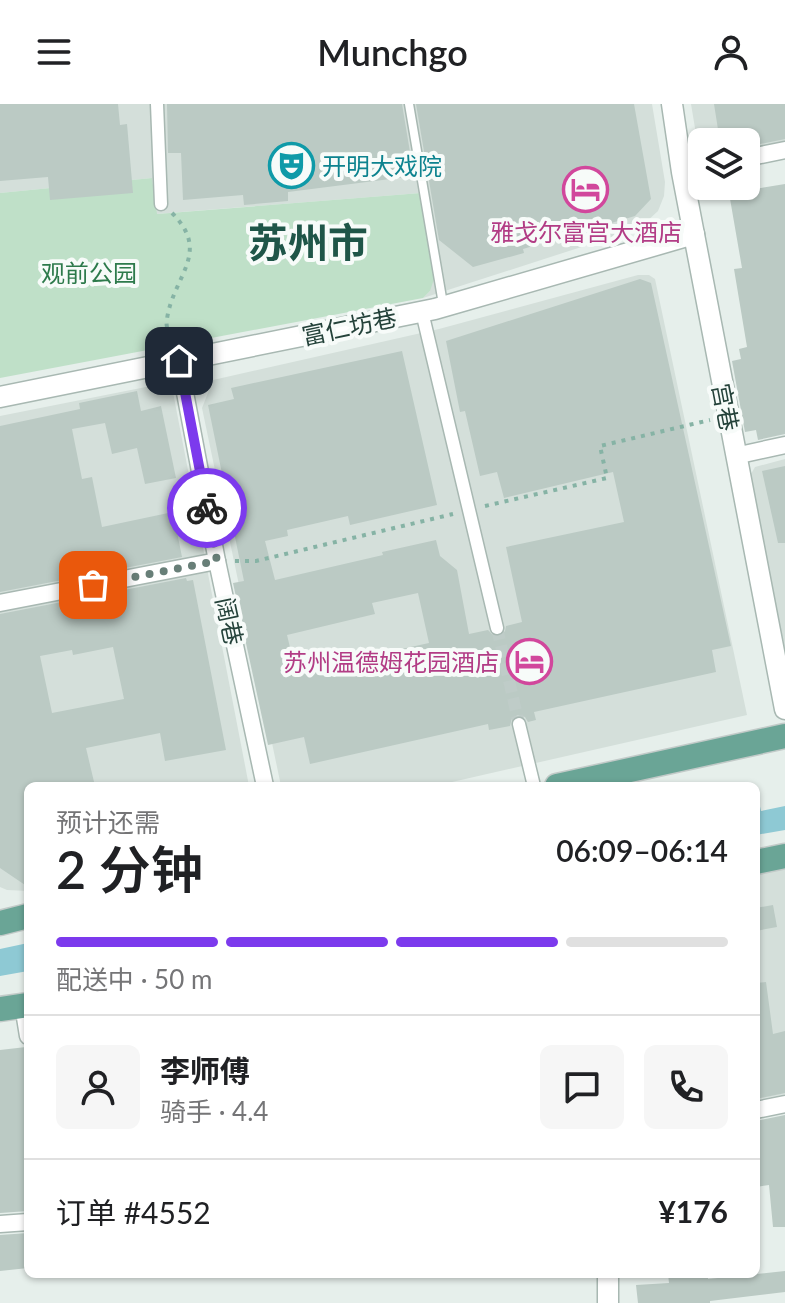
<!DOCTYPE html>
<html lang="zh">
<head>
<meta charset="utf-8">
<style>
	:root { --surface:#fff; --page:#f6f6f6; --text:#202124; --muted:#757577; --line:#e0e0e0; --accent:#7c3aed }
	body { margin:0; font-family:Lato,"Noto Sans SC",sans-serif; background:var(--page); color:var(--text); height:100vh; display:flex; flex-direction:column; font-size:30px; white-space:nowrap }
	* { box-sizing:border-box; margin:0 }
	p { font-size:26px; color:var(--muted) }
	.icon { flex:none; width:44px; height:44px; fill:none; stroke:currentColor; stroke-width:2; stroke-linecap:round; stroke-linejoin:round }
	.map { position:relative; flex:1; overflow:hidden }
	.panel { position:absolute; left:24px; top:678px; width:736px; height:496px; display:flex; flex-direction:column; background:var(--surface); border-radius:12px; box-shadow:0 2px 6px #0004 }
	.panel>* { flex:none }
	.fabs { position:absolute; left:688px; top:24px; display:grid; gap:16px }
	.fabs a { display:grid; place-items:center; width:72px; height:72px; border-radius:12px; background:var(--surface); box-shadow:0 2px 6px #0004; font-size:40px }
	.pin { position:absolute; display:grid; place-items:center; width:68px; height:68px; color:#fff; margin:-34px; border-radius:16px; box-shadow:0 4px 12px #0006 }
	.courier { position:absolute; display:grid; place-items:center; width:80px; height:80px; margin:-40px; border:6px solid #7c3aed; border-radius:50%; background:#fff; color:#222; box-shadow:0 2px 10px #0007 }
	.headline em { font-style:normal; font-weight:600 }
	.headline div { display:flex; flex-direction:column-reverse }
	.headline { display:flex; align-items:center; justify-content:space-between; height:136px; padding:0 32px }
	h1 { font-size:52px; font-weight:600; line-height:60px }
	.bar { display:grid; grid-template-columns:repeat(4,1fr); gap:12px 8px; align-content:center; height:96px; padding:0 32px }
	.bar i { height:10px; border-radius:6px; background:var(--line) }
	.bar .active { background:var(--accent) }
	.bar p { grid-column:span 4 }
	.line { display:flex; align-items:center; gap:20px; padding:0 32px; border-top:2px solid var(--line) }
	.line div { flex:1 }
	.round { display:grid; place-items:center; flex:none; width:84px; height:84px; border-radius:12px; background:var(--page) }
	header { display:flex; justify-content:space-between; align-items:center; height:104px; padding:0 32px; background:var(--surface); font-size:36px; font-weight:600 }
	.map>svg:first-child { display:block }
</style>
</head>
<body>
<header><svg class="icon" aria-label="menu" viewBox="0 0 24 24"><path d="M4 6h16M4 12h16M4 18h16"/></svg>Munchgo<svg class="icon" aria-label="person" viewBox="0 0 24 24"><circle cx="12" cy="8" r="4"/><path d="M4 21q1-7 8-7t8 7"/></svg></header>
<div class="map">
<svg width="785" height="1199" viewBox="0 0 785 1199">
	<rect width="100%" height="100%" fill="#e6efeb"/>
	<g fill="#d4dfda">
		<polygon points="0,0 652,0 665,78 664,92 658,107 645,119 628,128 423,194 430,187 421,89 156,110 152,74 0,89"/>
		<polygon points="691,0 785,0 785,38 746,45 746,38 702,38 700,54"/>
		<polygon points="638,171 649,171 655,175 747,611 439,681 281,682 202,304 213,276 439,225"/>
		<polygon points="171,278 249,682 28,682 28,787 7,786 0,783 0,312"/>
		<polygon points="785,355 785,547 750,381 751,370 755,363"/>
		<polygon points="785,760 785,990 756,996 756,765"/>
	</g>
	<polygon fill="#bfe0c8" points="152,74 157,110 421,89 434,175 430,187 423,194 0,274 0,89"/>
	<g fill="#8ec9d4">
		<polygon points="759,698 761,707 785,702 785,726 756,731 756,699"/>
		<polygon points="28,839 28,867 0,872 0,845"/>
	</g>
	<g fill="#bbcac4" fill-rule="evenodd">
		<polygon points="0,0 118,0 120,21 127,20 133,89 50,96 48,73 0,77"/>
		<polygon points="167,0 402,0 414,72 288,88 288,97 244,101 243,91 183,96 181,49 168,49"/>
		<polygon points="416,0 634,0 651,95 635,112 523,145 524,149 473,163 439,136"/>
		<polygon points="714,0 785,0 785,35 746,43 746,38 720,38"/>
		<polygon points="785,80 785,330 758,336 756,326 745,328 732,257 741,255 739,245 747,243 734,165 742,164 729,89"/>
		<path d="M640,175l11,4 80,363 -19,4 4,22 -182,40 2,8 -8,2 -3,-5 -7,-2 -6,3 -2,8 -21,4 -1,-6 -178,40 -6,-27 -36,8 -35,-162 11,-2 -36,-176 26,-6 -3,-11 171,-37 35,154 -87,20 -2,-9 -61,14 1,6 -23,5 10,39 108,-25 -1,-3 54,-12 4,16 17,14 12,64 19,-4 6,6h6l5,-5 1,-5 16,-4 -16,-75 118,-25 -11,-50 -109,26 -7,-26 -17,4 -15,-65 -5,1 -14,-71zM418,489l11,50 -133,29 -9,-37 88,-21 -3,-11z"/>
		<polygon points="137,287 141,307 161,302 176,374 145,380 137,344 112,350 105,319 72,325 82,375 92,373 102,423 173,408 182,453 0,488 0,322 80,305 79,299"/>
		<polygon points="785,362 785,439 778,439 762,367"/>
		<path d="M186,474l1,3 6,-1 33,170 -61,11 -5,-28 -74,15 9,38h-67v101l-28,-19v-254zM113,543l11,52 -72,14 -12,-57 32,-6 1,5z"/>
		<polygon points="773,801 777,823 756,827 756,804"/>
		<polygon points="766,878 773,930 785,927 785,989 756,995 756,879"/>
		<polygon points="26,943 28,1107 0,1109 0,946"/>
		<polygon points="785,1011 785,1123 773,1123 769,1081 756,1083 756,1017"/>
		<polygon points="28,1129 28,1164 0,1167 0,1131"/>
		<polygon points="785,1167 785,1188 710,1197 710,1199 638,1199 636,1181 669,1179 668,1170 708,1170 708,1175"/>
	</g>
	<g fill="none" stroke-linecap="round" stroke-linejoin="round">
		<polyline stroke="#bfccc8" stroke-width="12" stroke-dasharray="12 6" stroke-linecap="butt" points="497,524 519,620"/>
		<defs>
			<polyline id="service" points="409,0 443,200"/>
			<g id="pedestrian">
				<polyline points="157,0 161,100"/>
				<polyline points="422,208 497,524"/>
				<polyline points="519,620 534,682"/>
			</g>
			<g id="minor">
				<polyline points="746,54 785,46"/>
				<polyline points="682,68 702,64"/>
				<polyline points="179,257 217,457 265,682"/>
				<polyline points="735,352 785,341"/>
				<polyline points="0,499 217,457"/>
				<polyline points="23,901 28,932"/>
				<polyline points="756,1006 785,1000"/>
				<polyline points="0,1120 28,1118"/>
			</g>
			<g id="tertiary">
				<polyline points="672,0 682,68 785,605"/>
				<polyline points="0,293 435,205 694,130"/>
				<polyline points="608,1170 608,1199"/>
			</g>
			<g id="primary">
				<polyline points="557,682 785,632"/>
				<polyline points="756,758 785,752"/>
				<polyline points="0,819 28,812"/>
				<polyline points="0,905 28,901"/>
			</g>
		</defs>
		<use href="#service" stroke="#a8b8b2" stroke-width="11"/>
		<use href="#pedestrian" stroke="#a8b8b2" stroke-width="15"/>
		<use href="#minor" stroke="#a8b8b2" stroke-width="19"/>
		<use href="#tertiary" stroke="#a8b8b2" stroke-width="23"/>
		<use href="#primary" stroke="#c2cac8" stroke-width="27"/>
		<g stroke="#86b3a5" stroke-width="4" stroke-dasharray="4 6" stroke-linecap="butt">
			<path d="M172,109c40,40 1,63 -5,106 -2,8 3,17 6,25"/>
			<polyline points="485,402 607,374 600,342 710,316"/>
			<polyline points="235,457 256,457 453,410"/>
		</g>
		<use href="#service" stroke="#fff" stroke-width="8"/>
		<use href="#pedestrian" stroke="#fff" stroke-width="12"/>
		<use href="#minor" stroke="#fff" stroke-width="16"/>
		<use href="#tertiary" stroke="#fff" stroke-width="20"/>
		<use href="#primary" stroke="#6aa596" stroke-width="24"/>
	</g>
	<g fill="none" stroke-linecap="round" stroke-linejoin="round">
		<polyline stroke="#687f78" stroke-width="8" stroke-dasharray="0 14.4" points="93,481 217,457 207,404"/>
		<polyline stroke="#7c3aed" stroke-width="10" points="179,257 207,404"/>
	</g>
	<defs>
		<symbol id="theatre-ring" viewBox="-11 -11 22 22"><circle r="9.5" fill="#f7fbf9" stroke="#0f9aa8" stroke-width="1.5"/><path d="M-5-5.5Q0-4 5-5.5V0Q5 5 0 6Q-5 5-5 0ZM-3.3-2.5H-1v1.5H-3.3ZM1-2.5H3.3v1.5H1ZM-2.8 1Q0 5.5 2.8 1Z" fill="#0f9aa8"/></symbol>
		<symbol id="hotel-ring" viewBox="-11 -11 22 22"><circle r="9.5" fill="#f7fbf9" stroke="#d1479c" stroke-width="1.5"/><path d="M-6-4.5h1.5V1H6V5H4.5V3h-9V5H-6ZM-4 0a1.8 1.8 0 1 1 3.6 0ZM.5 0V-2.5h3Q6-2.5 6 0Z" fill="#d1479c"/></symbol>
	</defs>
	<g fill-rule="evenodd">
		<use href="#theatre-ring" x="266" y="36" width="51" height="51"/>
		<use href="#hotel-ring" x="560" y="60" width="51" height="51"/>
		<use href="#hotel-ring" x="504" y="532" width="51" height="51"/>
	</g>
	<g text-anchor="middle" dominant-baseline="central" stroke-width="8" stroke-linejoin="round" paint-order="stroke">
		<g font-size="24" fill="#0d838f" stroke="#f7fbf9" text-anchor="start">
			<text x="322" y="61">开明大戏院</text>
		</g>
		<g font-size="24" fill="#b23c85" stroke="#f7fbf9">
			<text x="586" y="127">雅戈尔富宫大酒店</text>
			<text x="499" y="557" text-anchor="end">苏州温德姆花园酒店</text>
		</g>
		<g font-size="24" fill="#2d7a4b" stroke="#f7fbf9">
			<text x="89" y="168">观前公园</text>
		</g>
		<g font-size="24" fill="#24423a" stroke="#f7fbf9">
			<text transform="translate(349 222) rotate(-12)">富仁坊巷</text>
			<text transform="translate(726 303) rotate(79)">宫巷</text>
			<text transform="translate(230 517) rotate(78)">阔巷</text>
		</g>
		<g font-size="40" font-weight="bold" fill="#1f5548" stroke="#f7fbf9">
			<text x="308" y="138">苏州市</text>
		</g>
	</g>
</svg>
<div class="fabs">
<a><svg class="icon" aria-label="layers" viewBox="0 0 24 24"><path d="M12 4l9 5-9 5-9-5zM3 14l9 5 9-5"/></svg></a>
</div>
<div class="pin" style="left:93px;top:481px;background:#ea580c"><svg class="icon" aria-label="bag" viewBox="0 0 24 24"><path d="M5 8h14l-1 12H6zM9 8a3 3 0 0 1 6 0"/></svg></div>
<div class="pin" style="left:179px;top:257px;background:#1f2937"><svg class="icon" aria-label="home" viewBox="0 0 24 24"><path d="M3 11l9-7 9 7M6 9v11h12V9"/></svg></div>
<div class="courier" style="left:207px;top:404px"><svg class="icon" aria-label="bike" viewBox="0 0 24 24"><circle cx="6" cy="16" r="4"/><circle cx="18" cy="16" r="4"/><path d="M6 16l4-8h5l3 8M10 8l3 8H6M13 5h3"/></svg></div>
<section class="panel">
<div class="headline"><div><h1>2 分钟</h1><p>预计还需</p></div><em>06:09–06:14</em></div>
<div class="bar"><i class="active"></i><i class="active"></i><i class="active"></i><i></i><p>配送中 · 50 m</p></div>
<div class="line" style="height:144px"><a class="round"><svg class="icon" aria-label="person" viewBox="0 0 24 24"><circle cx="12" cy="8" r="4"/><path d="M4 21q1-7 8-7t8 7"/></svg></a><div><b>李师傅</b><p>骑手 · 4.4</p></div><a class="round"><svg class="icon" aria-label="chat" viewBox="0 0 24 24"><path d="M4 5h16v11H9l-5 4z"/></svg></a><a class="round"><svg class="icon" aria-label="phone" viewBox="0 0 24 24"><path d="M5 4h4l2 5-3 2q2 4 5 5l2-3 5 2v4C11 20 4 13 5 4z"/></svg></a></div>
<div class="line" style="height:104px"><div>订单 #4552</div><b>¥176</b></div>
</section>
</div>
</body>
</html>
